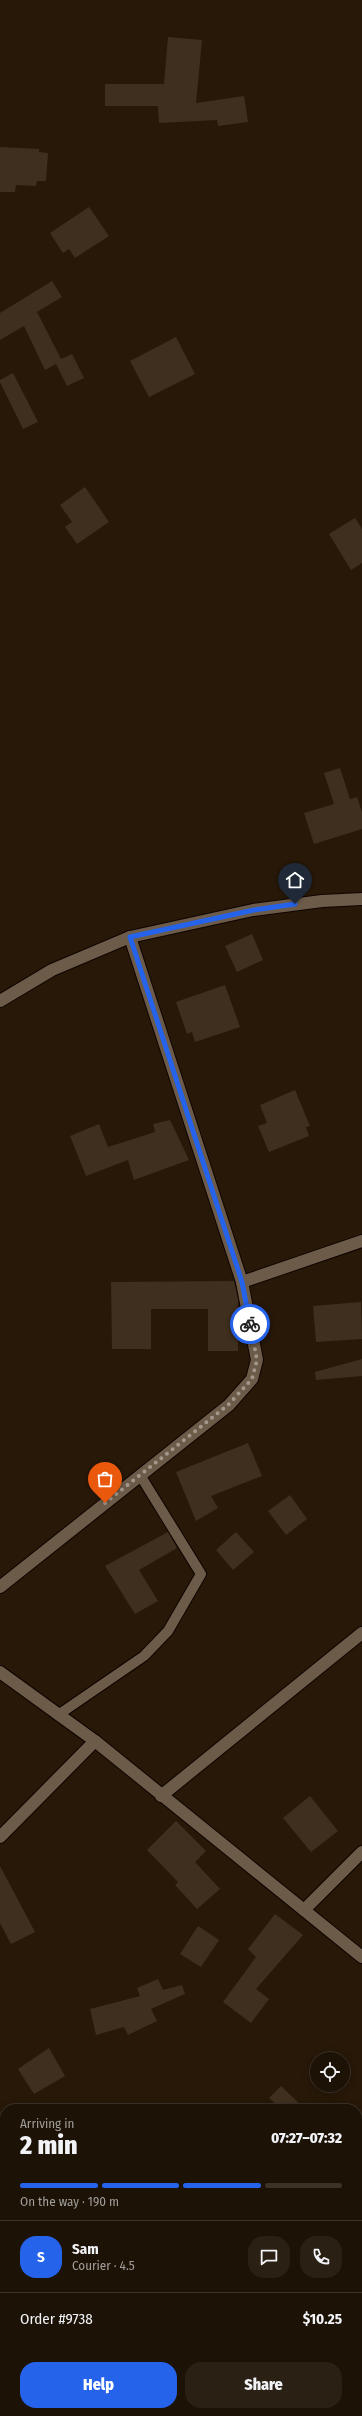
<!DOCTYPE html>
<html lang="en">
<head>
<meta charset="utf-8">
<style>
	:root { --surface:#1d1206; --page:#2a2014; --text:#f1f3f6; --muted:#a09e9b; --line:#3b3228; --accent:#2563eb }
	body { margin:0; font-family:"Fira Sans Condensed",sans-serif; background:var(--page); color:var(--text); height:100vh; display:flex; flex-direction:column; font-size:15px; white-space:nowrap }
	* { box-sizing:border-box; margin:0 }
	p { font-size:13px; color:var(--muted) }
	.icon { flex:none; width:22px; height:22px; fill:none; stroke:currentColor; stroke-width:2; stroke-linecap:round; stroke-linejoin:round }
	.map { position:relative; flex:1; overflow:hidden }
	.side { position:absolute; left:0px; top:2104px; width:362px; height:312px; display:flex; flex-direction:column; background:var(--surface); border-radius:16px 16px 0 0; box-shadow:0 2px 10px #0003,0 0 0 1px var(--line) }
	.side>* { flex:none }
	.buttons { position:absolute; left:310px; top:2052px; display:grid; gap:8px }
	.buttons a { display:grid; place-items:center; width:40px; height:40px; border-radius:50%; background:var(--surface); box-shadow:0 2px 10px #0003,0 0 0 1px var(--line); font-size:20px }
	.pin { position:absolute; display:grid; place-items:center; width:34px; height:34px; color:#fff; margin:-41px -17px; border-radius:50% 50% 50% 0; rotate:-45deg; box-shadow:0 0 4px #0007 }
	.pin .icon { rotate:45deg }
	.courier { position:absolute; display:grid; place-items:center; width:40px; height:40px; margin:-20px; border:3px solid #2563eb; border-radius:50%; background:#fff; color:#222; box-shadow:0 1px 5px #0007 }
	.overview em { font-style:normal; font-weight:800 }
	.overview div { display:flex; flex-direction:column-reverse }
	.overview { display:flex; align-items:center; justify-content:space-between; height:68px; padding:0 20px }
	h1 { font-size:26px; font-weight:800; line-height:30px }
	.bar { display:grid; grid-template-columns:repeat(4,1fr); gap:6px 4px; align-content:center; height:48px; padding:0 20px }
	.bar i { height:5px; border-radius:3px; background:var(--line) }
	.bar .selected { background:var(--accent) }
	.bar p { grid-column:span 4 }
	.line { display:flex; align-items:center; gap:10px; padding:0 20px; border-top:1px solid var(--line) }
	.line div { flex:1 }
	.round { display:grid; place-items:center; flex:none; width:42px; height:42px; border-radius:16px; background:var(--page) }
	.primary-button { display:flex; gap:8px; margin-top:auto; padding:8px 20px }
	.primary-button a { flex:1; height:46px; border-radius:16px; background:var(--accent); color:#fff; font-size:16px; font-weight:800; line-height:46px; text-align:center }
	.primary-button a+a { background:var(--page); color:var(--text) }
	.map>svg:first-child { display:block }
</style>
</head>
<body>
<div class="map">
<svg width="362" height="2416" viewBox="0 0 362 2416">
	<rect width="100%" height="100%" fill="#271808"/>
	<g fill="#3f2f1e">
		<polygon points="168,37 202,40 196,103 244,96 248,122 218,126 217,120 159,123 158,106 105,106 105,84 164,84"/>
		<polygon points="0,147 39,149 39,152 48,153 46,181 37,181 36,186 16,185 15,192 0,192"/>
		<polygon points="89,207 109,236 75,258 69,249 63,253 50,233"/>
		<polygon points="52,281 62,297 37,312 61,359 72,354 84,378 67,386 56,364 45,370 24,326 0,340 0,313"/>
		<polygon points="176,337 195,374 149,397 130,361"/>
		<polygon points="13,373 38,422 23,429 0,382 0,380"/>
		<polygon points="85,487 109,522 77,544 65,527 72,522 60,505"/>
		<polygon points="355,518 362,529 362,563 351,570 329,534"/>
		<polygon points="340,768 350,799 357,797 362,812 362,829 314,844 304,813 334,804 324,773"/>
		<polygon points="252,934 263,960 237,972 225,946"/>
		<polygon points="225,985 240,1027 195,1042 192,1032 187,1034 176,1002"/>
		<polygon points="295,1090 310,1126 306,1127 309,1136 269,1152 258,1126 267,1123 260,1105"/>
		<polygon points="170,1120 189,1160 134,1180 128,1160 86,1176 70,1136 99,1124 108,1147 155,1132 153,1124"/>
		<polygon points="234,1281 238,1299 238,1351 208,1351 208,1309 151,1309 151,1349 112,1349 111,1282"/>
		<polygon points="361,1302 362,1339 316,1342 313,1306"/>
		<polygon points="362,1359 362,1376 316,1380 315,1372"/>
		<polygon points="248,1443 262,1476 211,1496 218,1508 196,1521 176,1472"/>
		<polygon points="290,1495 307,1519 286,1535 268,1511"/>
		<polygon points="168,1532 177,1548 139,1570 158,1601 135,1614 105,1566"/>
		<polygon points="236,1532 254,1552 233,1570 216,1550"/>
		<polygon points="310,1796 338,1831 311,1852 283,1818"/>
		<polygon points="176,1821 206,1851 195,1862 220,1889 197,1909 175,1885 178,1882 147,1850"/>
		<polygon points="0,1866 35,1932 11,1944 0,1923"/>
		<polygon points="275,1914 303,1935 256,1989 269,1999 251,2023 223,2002 256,1957 248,1949"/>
		<polygon points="198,1926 219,1940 201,1967 180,1954"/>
		<polygon points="158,1979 163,1990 182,1985 185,1994 151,2009 157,2021 128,2035 124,2027 96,2035 90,2009 140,1996 137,1988"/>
		<polygon points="49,2048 65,2076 34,2094 18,2069"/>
		<polygon points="281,2086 305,2109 281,2109 269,2098"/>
	</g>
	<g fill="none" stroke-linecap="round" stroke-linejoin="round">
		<defs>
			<polyline id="lane" points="58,1715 144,1656 168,1631 201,1574 140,1475"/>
			<g id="street">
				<polyline points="242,1282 362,1241"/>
				<polyline points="0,1587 229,1405 252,1379 257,1360 242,1282 130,937"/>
				<polyline points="0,1672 95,1741 362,1957"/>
				<polyline points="161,1796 362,1633"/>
				<polyline points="0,1837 95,1741"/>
				<polyline points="304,1910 362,1852"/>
				<polyline points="357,2159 362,2154"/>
				<polyline points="0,2330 5,2328"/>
			</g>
			<polyline id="secondary" points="0,1001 52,970 130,937 253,910 322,901 362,899"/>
		</defs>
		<use href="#lane" stroke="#0f0400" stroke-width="12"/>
		<use href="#street" stroke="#0f0400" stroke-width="14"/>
		<use href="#secondary" stroke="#0f0400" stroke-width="14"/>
		<use href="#lane" stroke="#6c5b49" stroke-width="10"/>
		<use href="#street" stroke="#6c5b49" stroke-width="12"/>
		<use href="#secondary" stroke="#6c5b49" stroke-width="12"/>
	</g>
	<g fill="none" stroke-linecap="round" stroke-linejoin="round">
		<polyline stroke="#a3978b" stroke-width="4" stroke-dasharray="0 7.2" points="105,1503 228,1405 252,1379 257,1360 250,1324"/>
		<polyline stroke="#2563eb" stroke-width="5" points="250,1324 242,1282 130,937 254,910 295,904"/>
	</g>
</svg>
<div class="buttons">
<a><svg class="icon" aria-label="locate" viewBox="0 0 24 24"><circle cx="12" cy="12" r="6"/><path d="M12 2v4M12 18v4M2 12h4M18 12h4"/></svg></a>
</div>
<div class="pin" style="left:105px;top:1503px;background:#ea580c"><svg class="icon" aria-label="bag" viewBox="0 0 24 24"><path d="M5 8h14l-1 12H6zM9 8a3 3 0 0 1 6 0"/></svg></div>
<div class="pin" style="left:295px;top:904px;background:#1f2937"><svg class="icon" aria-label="home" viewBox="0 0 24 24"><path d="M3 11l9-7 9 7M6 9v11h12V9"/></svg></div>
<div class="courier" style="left:250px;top:1324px"><svg class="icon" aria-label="bike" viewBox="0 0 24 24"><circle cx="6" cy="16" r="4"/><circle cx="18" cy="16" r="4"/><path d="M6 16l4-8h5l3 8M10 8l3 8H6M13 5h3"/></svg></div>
<section class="side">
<div class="overview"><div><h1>2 min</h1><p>Arriving in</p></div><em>07:27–07:32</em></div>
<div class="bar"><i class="selected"></i><i class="selected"></i><i class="selected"></i><i></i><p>On the way · 190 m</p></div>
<div class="line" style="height:72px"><b class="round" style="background:var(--accent);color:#fff">S</b><div><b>Sam</b><p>Courier · 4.5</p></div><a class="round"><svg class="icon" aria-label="chat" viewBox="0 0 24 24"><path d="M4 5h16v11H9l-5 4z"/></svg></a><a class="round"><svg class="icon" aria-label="phone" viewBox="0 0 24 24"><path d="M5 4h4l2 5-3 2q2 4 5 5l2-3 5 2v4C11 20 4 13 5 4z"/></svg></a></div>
<div class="line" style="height:52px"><div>Order #9738</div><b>$10.25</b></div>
<div class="primary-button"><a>Help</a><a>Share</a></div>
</section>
</div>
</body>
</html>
